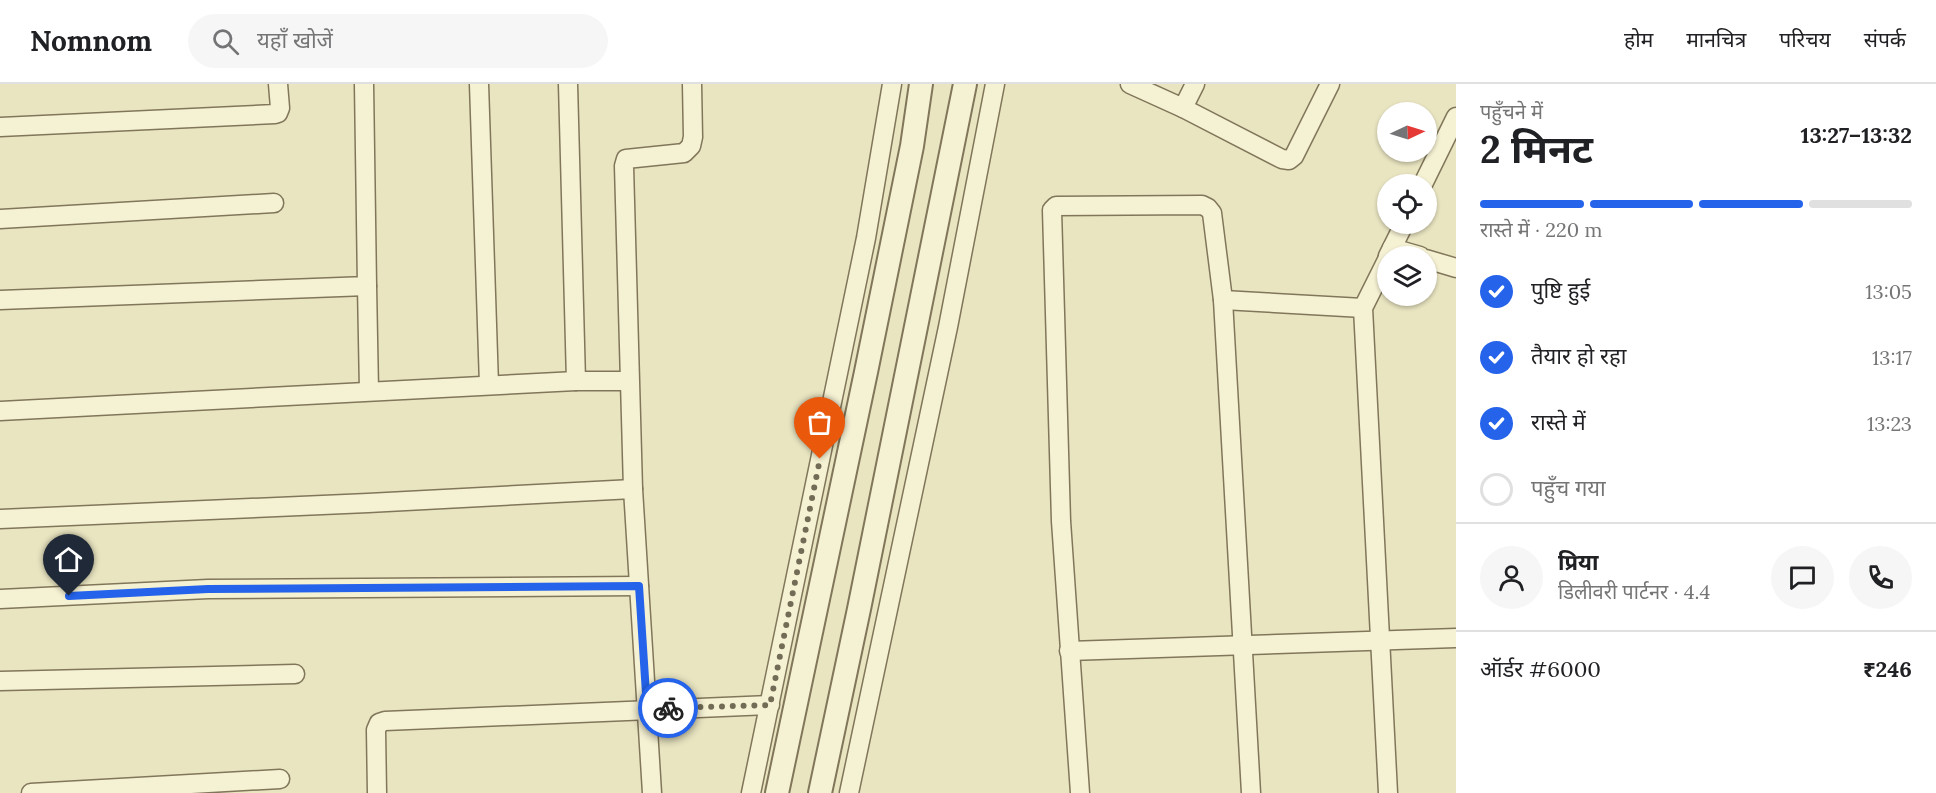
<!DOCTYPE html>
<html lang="hi">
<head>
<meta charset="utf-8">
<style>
	:root { --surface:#fff; --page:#f6f6f6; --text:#202124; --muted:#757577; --line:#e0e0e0; --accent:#2563eb }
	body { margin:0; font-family:Lora,"Noto Sans Devanagari",serif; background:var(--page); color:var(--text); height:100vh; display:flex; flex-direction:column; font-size:22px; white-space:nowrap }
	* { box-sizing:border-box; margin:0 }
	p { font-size:20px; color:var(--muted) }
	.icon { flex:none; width:33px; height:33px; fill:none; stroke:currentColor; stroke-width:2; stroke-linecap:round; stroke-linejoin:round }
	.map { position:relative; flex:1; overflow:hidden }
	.sheet { display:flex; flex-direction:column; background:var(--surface); width:480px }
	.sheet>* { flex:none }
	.needle { width:39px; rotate:86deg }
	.controls { position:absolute; left:1377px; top:18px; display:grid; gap:12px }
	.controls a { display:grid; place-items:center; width:60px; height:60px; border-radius:50%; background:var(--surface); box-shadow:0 2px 4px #0004; font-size:30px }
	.pin { position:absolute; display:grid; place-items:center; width:51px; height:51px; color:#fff; margin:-62px -26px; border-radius:50% 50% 50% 0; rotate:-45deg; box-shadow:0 0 6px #0007 }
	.pin .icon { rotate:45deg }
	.courier { position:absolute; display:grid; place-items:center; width:60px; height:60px; margin:-30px; border:4px solid #2563eb; border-radius:50%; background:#fff; color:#222; box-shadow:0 2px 8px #0007 }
	.overview em { font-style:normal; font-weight:700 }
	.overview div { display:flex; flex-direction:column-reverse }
	.overview { display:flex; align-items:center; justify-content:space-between; height:102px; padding:0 24px }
	h1 { font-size:39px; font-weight:700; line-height:45px }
	.bar { display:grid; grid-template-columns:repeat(4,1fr); gap:9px 6px; align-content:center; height:72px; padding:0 24px }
	.bar i { height:8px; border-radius:4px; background:var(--line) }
	.bar .on { background:var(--accent) }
	.bar p { grid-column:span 4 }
	.line { display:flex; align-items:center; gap:15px; padding:0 24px; border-top:2px solid var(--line) }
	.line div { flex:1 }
	.round { display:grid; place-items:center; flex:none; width:63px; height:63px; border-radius:32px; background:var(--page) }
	ol { padding:0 24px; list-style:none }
	li { display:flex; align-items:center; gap:18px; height:66px }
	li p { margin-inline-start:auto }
	li .icon { padding:6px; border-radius:50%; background:var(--accent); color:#fff; stroke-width:4 }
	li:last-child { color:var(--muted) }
	li i { width:33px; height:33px; border:3px solid var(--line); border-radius:50% }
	header { display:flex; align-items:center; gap:36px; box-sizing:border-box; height:84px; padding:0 30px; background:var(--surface); border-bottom:2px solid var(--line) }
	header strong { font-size:28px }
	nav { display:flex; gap:33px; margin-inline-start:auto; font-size:21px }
	.search { width:420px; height:54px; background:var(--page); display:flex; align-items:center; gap:15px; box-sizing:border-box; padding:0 21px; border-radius:33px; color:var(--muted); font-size:22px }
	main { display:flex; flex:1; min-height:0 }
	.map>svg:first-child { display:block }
</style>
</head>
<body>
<header>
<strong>Nomnom</strong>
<div class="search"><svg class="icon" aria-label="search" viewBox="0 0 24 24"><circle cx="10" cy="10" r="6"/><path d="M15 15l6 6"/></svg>यहाँ खोजें</div>
<nav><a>होम</a><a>मानचित्र</a><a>परिचय</a><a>संपर्क</a></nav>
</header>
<main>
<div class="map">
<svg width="1456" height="709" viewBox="0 0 1456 709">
	<rect width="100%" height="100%" fill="#e9e5c1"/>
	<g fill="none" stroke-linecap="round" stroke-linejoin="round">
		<defs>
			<g id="minor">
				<polyline points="479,0 489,301"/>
				<polyline points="568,0 576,297 629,297"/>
				<polyline points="1130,0 1183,24"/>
				<polyline points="1195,0 1183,24 1282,75 1289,76 1294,72 1330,0"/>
				<polyline points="0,43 275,30 278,29 280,24 278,0"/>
				<polyline points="1423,100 1456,33"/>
				<polyline points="0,135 274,119"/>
				<polyline points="1392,164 1420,172"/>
				<polyline points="1388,172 1404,140"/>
				<polyline points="1388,174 1363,224 1388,709"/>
				<polyline points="1426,175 1456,184"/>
				<polyline points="367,202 369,307"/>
				<polyline points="0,216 367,202 364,0"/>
				<polyline points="1223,216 1363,224"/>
				<polyline points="0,327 576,297"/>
				<polyline points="0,435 368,419 633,405"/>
				<polyline points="0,515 208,505 639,502"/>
				<polyline points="1069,567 1456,554"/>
				<polyline points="0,597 295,590"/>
				<polyline points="31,709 280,695"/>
				<polyline points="377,709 376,646 379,639 385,637 770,621"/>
				<polyline points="652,709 633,405 624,82 626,75 684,69 691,62 693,53 692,0"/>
				<polyline points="751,709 866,154 892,0"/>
				<polyline points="849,709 948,243 995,0"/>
				<polyline points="1080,709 1061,437 1052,126 1056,122 1202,121 1208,124 1212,129 1223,216 1251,709"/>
			</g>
			<g id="tertiary">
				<polyline points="777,709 866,288 912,62 921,0"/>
				<polyline points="820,709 859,525 965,0"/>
			</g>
		</defs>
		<use href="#minor" stroke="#81765a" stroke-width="21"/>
		<use href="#tertiary" stroke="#81765a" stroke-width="26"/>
		<use href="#minor" stroke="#f5f1d3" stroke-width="18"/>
		<use href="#tertiary" stroke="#f5f1d3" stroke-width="22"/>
	</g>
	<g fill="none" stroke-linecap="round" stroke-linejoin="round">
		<polyline stroke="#726c56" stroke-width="6" stroke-dasharray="0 10.8" points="668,624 770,621 820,375"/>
		<polyline stroke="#2563eb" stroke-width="8" points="69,512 208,505 639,502 647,625 668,624"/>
	</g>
</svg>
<div class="controls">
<a><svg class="needle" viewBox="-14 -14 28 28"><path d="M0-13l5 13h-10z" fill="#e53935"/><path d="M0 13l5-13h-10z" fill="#757577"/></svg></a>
<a><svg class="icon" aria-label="locate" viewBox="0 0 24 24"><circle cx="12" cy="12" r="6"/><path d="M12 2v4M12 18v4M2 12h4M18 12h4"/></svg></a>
<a><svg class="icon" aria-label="layers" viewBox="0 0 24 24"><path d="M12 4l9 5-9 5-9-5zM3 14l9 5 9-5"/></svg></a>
</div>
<div class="pin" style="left:820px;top:375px;background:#ea580c"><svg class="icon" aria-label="bag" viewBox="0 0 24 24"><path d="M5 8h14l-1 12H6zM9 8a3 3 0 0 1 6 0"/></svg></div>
<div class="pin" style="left:69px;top:512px;background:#1f2937"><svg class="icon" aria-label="home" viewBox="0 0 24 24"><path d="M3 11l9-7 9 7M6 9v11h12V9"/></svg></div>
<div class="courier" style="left:668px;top:624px"><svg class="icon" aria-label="bike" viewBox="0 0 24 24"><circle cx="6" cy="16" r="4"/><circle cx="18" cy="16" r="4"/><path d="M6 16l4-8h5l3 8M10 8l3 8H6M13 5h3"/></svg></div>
</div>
<section class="sheet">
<div class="overview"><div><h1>2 मिनट</h1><p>पहुँचने में</p></div><em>13:27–13:32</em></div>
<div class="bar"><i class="on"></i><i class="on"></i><i class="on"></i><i></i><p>रास्ते में · 220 m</p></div>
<ol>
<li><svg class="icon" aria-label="check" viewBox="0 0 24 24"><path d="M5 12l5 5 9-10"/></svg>पुष्टि हुई<p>13:05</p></li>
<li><svg class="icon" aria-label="check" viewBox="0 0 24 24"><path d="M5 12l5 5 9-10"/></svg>तैयार हो रहा<p>13:17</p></li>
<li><svg class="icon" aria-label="check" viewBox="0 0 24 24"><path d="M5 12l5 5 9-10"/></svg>रास्ते में<p>13:23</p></li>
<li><i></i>पहुँच गया</li>
</ol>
<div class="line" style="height:108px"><a class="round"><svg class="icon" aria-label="person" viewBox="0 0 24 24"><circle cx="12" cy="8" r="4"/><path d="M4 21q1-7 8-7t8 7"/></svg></a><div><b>प्रिया</b><p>डिलीवरी पार्टनर · 4.4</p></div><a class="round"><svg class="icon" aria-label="chat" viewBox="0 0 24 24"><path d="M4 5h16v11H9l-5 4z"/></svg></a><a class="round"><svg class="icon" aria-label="phone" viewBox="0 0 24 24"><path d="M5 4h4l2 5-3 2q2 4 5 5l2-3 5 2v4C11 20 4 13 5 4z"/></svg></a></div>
<div class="line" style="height:78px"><div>ऑर्डर #6000</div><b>₹246</b></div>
</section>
</main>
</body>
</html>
